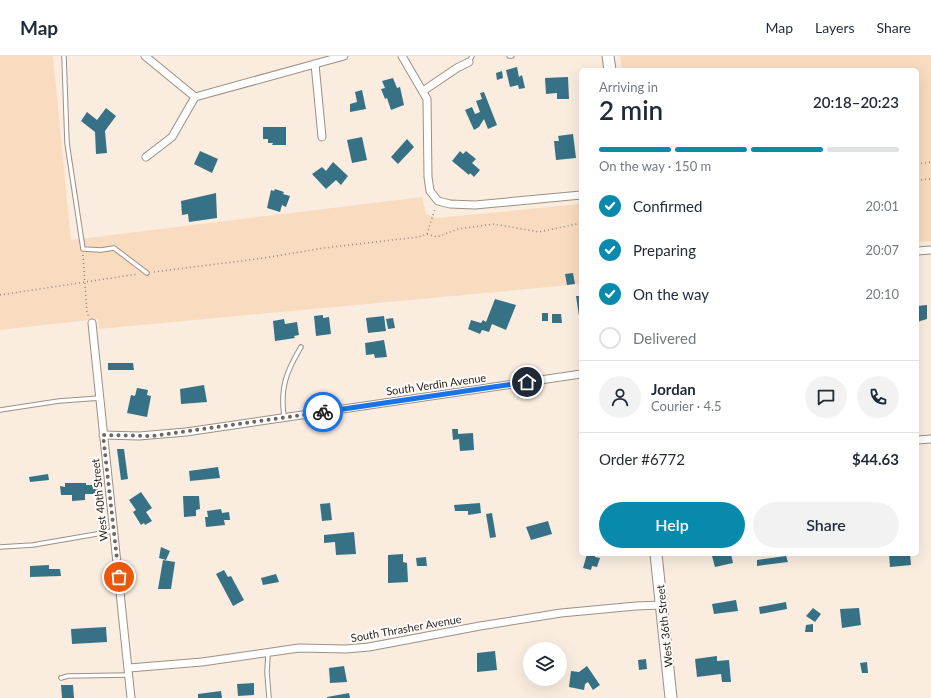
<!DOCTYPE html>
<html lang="en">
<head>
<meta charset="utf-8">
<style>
	:root { --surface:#fff; --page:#f2f2f3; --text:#1f2937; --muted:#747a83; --line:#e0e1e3; --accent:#078aab }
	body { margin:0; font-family:Lato,sans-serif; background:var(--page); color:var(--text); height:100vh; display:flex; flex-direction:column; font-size:15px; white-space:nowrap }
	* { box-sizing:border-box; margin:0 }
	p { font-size:13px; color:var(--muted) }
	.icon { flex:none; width:22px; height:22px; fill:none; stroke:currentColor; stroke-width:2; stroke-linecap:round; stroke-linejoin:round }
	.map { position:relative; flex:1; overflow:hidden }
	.details { position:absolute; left:579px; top:12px; width:340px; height:488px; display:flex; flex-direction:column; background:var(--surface); border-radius:6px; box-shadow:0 4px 16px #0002 }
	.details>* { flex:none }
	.tools { position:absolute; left:523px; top:586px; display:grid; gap:8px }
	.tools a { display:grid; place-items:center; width:44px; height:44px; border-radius:50%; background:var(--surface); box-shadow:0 4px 16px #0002; font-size:20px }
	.pin { position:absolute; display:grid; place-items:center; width:34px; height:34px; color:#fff; margin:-17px; border:2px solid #fff; border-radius:50%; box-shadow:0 1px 4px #0007 }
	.courier { position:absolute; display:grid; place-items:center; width:40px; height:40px; margin:-20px; border:3px solid #1a73e8; border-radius:50%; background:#fff; color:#222; box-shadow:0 1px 5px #0007 }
	.headline em { font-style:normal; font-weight:600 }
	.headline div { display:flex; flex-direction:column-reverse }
	.headline { display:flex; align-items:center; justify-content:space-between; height:68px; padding:0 20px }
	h1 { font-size:26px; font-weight:600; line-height:30px }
	.bar { display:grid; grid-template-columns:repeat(4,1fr); gap:6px 4px; align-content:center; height:48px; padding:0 20px }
	.bar i { height:5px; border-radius:3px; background:var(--line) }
	.bar .selected { background:var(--accent) }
	.bar p { grid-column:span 4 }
	.line { display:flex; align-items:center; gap:10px; padding:0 20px; border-top:1px solid var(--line) }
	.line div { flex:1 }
	.round { display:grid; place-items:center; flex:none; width:42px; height:42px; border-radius:21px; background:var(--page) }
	ol { padding:0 20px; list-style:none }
	li { display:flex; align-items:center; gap:12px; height:44px }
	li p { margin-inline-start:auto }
	li .icon { padding:4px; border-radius:50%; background:var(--accent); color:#fff; stroke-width:4 }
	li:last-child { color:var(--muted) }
	li i { width:22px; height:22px; border:2px solid var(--line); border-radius:50% }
	.cta { display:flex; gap:8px; margin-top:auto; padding:8px 20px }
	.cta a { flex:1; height:46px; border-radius:24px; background:var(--accent); color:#fff; font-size:16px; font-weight:600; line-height:46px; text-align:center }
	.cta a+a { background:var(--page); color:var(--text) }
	header { display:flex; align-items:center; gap:24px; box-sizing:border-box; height:56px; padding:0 20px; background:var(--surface); border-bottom:1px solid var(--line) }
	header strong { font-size:19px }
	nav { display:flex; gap:22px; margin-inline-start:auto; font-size:14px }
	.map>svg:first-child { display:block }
</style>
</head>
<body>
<header>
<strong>Map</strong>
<nav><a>Map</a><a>Layers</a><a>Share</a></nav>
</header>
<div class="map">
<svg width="931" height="642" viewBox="0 0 931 642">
	<rect width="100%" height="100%" fill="#faede0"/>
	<g fill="#f9dcbf">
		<polygon points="0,0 53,0 71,184 422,141 426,158 437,162 581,148 581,228 99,273 98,263 0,274"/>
		<polygon points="620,0 931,0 931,185 917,186 917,14 622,14"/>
	</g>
	<g fill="#367185">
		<polygon points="517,11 519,21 522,19 525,32 519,33 518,29 510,31 506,14"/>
		<polygon points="502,15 503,22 497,24 496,17"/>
		<polygon points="568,21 569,43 557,43 557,37 546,38 545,22"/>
		<polygon points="393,22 397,32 400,31 404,49 391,54 387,42 385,43 381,33 385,32 382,25"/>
		<polygon points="362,34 366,53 350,56 350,48 357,46 355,36"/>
		<polygon points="484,36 497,69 488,73 484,63 479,71 474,74 465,54 472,51 475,58 480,56 476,45 482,43 480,37"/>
		<polygon points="106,52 116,60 105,75 107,97 96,98 95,76 81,65 87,56 97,64"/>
		<polygon points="263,71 286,71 286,89 272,89 273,87 268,87 268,83 263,83"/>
		<polygon points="573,78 576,102 556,104 554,85 559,85 558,80"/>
		<polygon points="362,81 367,104 352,107 347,84"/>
		<polygon points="407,83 414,91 398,108 391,101"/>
		<polygon points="200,95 218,103 212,117 194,108"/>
		<polygon points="460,95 463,98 466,95 476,103 472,107 480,114 474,121 470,117 469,119 452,105"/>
		<polygon points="333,106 348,120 341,129 336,124 326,133 312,118 322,111 326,115"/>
		<polygon points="275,133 284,136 283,138 290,140 286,151 282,149 280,156 267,152 271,134 274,135"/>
		<polygon points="216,137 217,162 189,166 188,158 182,159 181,145"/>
		<polygon points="573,217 575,228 567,229 565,218"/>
		<polygon points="576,240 581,240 581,260 579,260"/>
		<polygon points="495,243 516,249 506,274 492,268 489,276 482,274 480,278 468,273 471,264 481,267 483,264 486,266"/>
		<polygon points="927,249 927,263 917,266 917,250"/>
		<rect x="542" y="257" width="6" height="8"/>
		<polygon points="552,258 561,258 562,267 552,267"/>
		<polygon points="323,259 323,262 329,261 331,278 316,280 314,260"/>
		<polygon points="384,260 386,275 368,277 366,262"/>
		<polygon points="393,262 395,272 388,273 386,263"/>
		<polygon points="284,263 285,268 297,266 299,279 294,280 295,282 275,285 273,265"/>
		<polygon points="384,284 387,301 375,302 374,298 366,299 365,287"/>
		<polygon points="108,307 133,307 134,314 108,314"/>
		<polygon points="204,329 207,346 181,348 180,333"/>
		<polygon points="137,332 148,334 147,339 151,340 147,361 127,357 131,339 135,340"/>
		<polygon points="452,373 458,373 458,378 473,377 474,394 460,395 459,383 453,384"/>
		<polygon points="117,393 124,393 128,423 121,424"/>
		<polygon points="218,411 220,422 190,425 189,415"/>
		<polygon points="48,418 49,424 30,426 29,421"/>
		<polygon points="65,427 86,427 86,429 93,429 93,433 98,433 98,438 85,438 85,444 72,445 72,439 61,439 60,430 65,431"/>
		<polygon points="141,436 152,452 146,456 152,465 145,469 144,467 141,469 133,456 136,454 129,444"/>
		<polygon points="183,440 199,440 200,453 196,454 196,460 184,461"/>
		<polygon points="330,447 332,464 322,465 320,448"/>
		<polygon points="480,447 481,457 468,459 468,455 455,455 454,449"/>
		<polygon points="221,453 222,457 229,456 230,464 224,464 225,469 206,471 205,461 208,461 207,455"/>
		<polygon points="492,457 496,481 490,482 486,458"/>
		<polygon points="548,465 552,478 531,484 526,471"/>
		<polygon points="354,476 356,498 336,499 335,486 324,487 324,479"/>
		<polygon points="161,491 170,495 166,504 159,502"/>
		<polygon points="403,498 403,506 407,507 408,526 388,527 388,499"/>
		<polygon points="587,498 596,498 595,501 600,502 597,511 592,510 591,514 583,512"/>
		<polygon points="721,498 731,498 733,507 715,511 712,500"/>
		<polygon points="889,498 910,498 911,509 890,511"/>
		<polygon points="786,500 788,506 757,510 757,504"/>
		<polygon points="426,501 427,510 417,510 416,502"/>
		<polygon points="163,504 175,506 171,533 158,533"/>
		<polygon points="49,509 49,513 60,513 61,520 30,521 30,510"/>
		<polygon points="224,514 228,521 231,520 244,544 233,550 216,518"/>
		<polygon points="276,518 279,526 263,529 261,522"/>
		<polygon points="736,544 738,555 714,558 712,548"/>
		<polygon points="786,546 787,553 760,558 759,551"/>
		<polygon points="813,552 821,558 815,566 806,560"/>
		<polygon points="859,552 861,569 842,572 840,553"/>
		<polygon points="813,568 813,576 805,576 806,569"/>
		<polygon points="106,571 107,586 72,588 71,573"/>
		<polygon points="495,595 497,614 477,616 477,597"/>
		<polygon points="717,600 717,605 729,604 731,626 722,626 721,618 697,621 695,603"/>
		<polygon points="646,603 647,613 639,614 638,604"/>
		<polygon points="867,606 868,617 862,617 860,607"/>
		<polygon points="344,610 347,626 330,627 329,612"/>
		<polygon points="587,610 600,629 593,634 588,626 585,628 584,634 569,631 571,615 579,616"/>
		<polygon points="254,627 254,639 238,640 237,628"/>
		<polygon points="61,629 73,629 74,642 62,642"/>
		<polygon points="221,635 222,642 198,642 198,638"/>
		<polygon points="349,637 350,642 327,642 327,641"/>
	</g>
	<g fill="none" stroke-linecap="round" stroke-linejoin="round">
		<defs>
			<g id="lane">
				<polyline points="64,0 67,87 83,193 101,194 114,192 147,217"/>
				<polyline points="509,0 512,0"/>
				<polyline points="469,6 472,0"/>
				<polyline points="0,354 59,345 100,342"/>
				<path d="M284,361c-4,-29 2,-45 17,-70"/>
				<polyline points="0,491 33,489 114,475"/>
				<polyline points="268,598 267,616 269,642"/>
				<polyline points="61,622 68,620 128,619"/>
			</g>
			<g id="street">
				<polyline points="145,0 195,41 344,0"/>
				<polyline points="402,0 427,43 428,121 430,135 438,145 450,148 475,149 581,139"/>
				<polyline points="315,8 322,81"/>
				<polyline points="423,35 457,12 469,6"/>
				<polyline points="146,101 172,81 195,41"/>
				<polyline points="917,195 931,194"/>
				<polyline points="92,267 131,642"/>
				<polyline points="103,379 139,380 186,376 581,318"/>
				<polyline points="917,384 931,383"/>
				<polyline points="129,612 202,606 299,592 346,593 369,591 480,570 561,557 636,550 662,549"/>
			</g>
			<g id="secondary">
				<polyline points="608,0 610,14"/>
				<polyline points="656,498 671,642"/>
			</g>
		</defs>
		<use href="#lane" stroke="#9c9084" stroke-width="5.5"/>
		<use href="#street" stroke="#9c9084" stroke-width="9"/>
		<use href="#secondary" stroke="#9c9084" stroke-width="13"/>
		<g stroke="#8f867d" stroke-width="1.5" stroke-dasharray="1 3" stroke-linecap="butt">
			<polyline points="917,108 931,106"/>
			<polyline points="917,124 931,123"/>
			<polyline points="427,178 435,153"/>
			<polyline points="83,199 87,257 89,261"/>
			<polyline points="154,216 264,202 324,192 418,181 427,178 437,181 458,173 494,168 539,176 581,167"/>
			<polyline points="0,239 138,218"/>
		</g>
		<use href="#lane" stroke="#fff" stroke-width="3.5"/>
		<use href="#street" stroke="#fff" stroke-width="7"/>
		<use href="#secondary" stroke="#fff" stroke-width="11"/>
	</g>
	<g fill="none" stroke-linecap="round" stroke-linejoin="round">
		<polyline stroke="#6f675f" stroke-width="4" stroke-dasharray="0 7.2" points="119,521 103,379 153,380 323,356"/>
		<polyline stroke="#1a73e8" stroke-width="5" points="323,356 527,326"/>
	</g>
	<g text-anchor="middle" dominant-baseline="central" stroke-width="4" stroke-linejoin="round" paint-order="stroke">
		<g font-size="11" fill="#241f1a" stroke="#fffcf9">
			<text transform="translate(436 328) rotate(-8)">South Verdin Avenue</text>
			<text transform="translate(99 444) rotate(-96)">West 40th Street</text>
			<text transform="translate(664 570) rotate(-96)">West 36th Street</text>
			<text transform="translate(406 572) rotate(-10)">South Thrasher Avenue</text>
		</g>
	</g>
</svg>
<div class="tools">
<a><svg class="icon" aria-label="layers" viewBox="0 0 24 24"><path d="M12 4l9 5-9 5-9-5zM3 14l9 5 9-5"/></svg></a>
</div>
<div class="pin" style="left:119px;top:521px;background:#ea580c"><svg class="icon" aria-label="bag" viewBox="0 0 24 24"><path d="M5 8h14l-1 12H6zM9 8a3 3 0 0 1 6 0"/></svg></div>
<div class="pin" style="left:527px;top:326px;background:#1f2937"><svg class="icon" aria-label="home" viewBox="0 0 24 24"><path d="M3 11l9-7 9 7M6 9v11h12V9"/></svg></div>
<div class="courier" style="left:323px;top:356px"><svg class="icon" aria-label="bike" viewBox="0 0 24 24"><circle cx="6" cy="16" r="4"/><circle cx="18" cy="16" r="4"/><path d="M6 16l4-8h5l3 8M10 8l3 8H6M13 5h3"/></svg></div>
<section class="details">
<div class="headline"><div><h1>2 min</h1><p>Arriving in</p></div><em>20:18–20:23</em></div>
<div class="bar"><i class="selected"></i><i class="selected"></i><i class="selected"></i><i></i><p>On the way · 150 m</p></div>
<ol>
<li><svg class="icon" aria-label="check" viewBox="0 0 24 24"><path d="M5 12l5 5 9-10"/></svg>Confirmed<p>20:01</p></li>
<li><svg class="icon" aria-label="check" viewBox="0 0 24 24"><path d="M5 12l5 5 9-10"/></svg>Preparing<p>20:07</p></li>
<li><svg class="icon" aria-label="check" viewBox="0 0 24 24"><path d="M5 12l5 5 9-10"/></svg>On the way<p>20:10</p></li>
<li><i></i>Delivered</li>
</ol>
<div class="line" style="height:72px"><a class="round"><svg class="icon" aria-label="person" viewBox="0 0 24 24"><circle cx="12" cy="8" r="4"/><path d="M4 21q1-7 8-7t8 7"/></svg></a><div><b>Jordan</b><p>Courier · 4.5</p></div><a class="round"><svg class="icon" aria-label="chat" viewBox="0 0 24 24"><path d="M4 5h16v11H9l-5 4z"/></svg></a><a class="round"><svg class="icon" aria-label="phone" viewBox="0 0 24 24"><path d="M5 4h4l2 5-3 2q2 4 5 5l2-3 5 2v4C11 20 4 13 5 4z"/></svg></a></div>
<div class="line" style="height:52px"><div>Order #6772</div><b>$44.63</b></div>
<div class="cta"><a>Help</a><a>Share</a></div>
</section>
</div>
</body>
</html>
